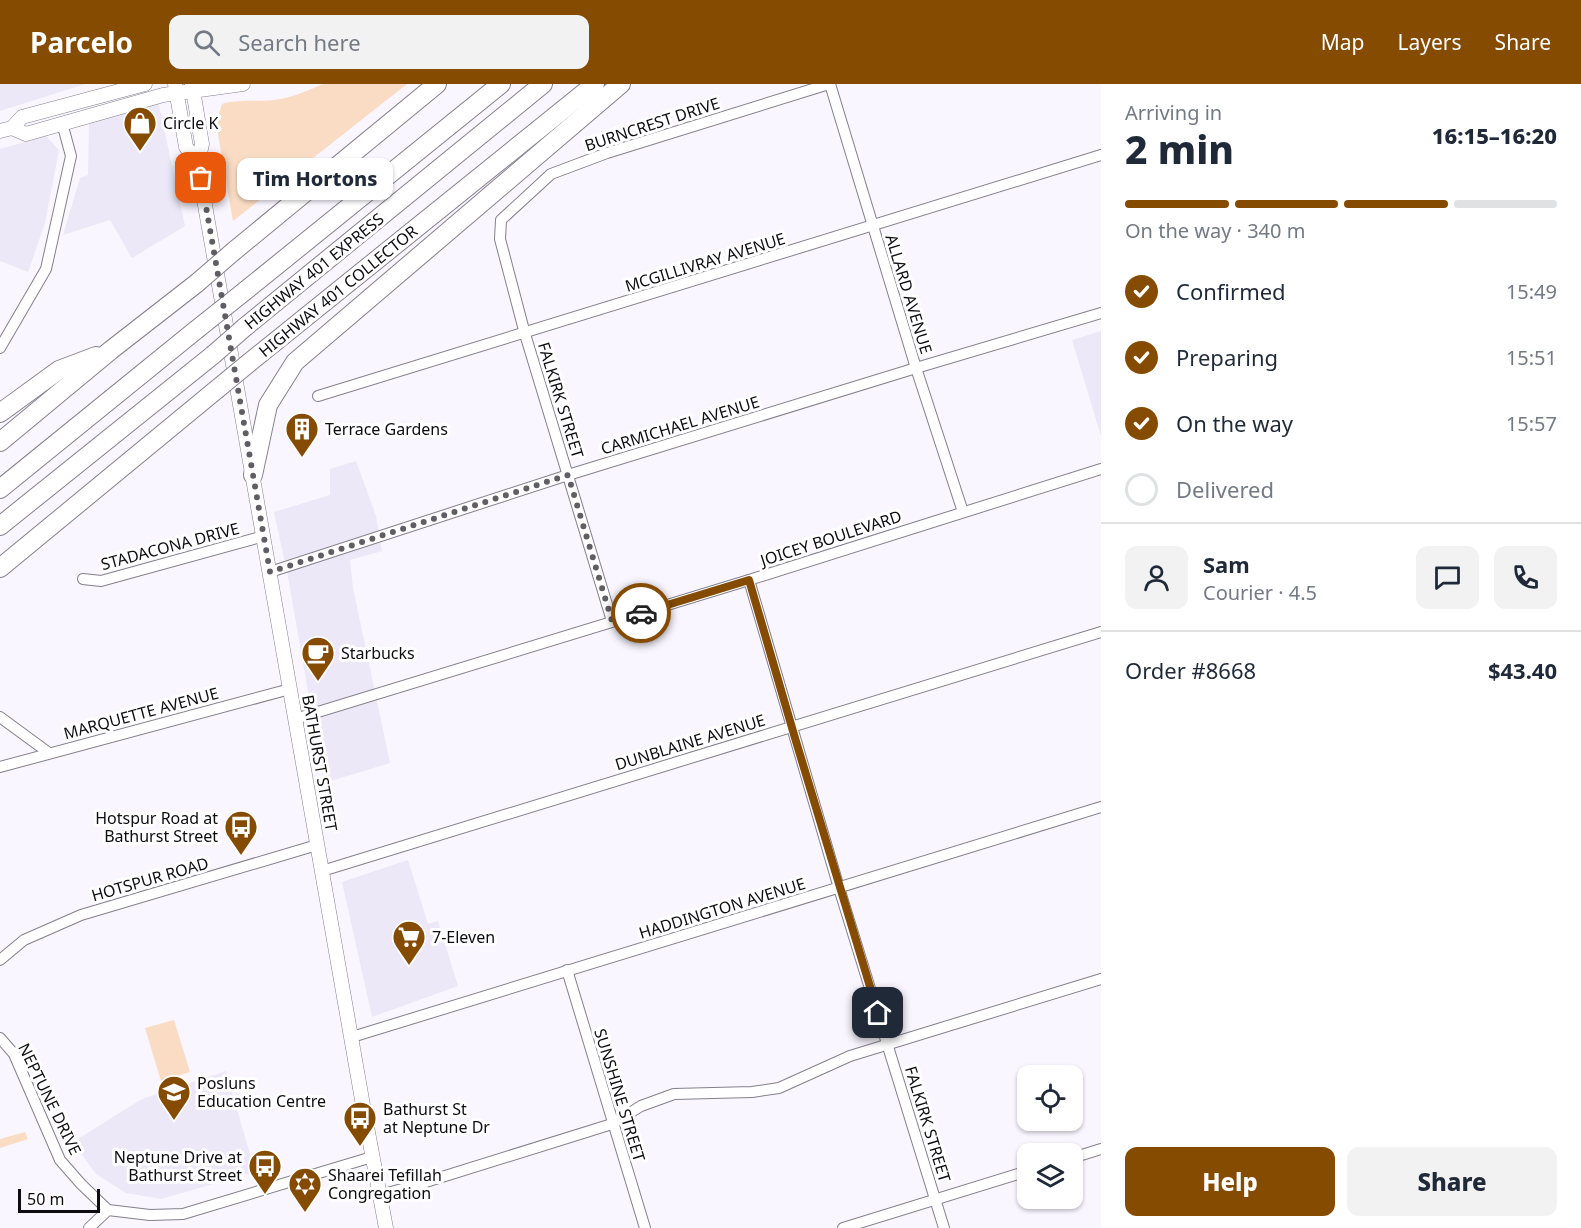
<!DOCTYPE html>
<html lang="en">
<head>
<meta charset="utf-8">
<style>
	:root { --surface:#fff; --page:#f2f2f3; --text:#1f2937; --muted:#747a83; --line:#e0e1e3; --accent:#854b00 }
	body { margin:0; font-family:"Noto Sans",sans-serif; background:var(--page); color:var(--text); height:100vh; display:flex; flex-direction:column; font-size:22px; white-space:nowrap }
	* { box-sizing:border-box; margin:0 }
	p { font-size:20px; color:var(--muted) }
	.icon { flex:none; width:33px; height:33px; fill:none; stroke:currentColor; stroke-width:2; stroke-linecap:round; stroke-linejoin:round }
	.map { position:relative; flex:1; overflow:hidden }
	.drawer { display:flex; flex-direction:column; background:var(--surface); width:480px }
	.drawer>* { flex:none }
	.controls { position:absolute; left:1017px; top:981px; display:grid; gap:12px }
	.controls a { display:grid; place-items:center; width:66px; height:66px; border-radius:12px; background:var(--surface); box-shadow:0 2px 4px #0004; font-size:30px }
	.scale { position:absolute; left:18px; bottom:15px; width:82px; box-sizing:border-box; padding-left:6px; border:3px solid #0d0c10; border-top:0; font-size:16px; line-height:21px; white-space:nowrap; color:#0d0c10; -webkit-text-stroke:4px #fff; paint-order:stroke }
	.pin { position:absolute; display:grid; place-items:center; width:51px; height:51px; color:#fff; margin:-26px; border-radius:12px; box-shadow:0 3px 9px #0006 }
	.courier { position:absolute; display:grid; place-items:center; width:60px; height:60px; margin:-30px; border:4px solid #854b00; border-radius:50%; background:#fff; color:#222; box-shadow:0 2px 8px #0007 }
	.bubble { position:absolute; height:42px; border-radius:12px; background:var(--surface); box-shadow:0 2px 4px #0004; font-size:20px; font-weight:800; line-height:42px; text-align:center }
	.overview em { font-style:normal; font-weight:800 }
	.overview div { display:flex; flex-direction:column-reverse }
	.overview { display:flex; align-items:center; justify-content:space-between; height:102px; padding:0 24px }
	h1 { font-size:39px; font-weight:800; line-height:45px }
	.bar { display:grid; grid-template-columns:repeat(4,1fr); gap:9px 6px; align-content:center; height:72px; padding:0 24px }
	.bar i { height:8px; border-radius:4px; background:var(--line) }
	.bar .selected { background:var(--accent) }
	.bar p { grid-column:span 4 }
	.line { display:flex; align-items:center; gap:15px; padding:0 24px; border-top:2px solid var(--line) }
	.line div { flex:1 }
	.round { display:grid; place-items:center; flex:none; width:63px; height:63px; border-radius:12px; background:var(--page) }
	ol { padding:0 24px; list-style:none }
	li { display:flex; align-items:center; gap:18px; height:66px }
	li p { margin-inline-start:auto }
	li .icon { padding:6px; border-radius:50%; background:var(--accent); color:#fff; stroke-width:4 }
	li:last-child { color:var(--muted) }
	li i { width:33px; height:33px; border:3px solid var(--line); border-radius:50% }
	.cta { display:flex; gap:12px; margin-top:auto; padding:12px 24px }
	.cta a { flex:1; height:69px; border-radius:12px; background:var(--accent); color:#fff; font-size:24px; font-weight:800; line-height:69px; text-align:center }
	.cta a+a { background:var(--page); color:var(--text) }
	header { display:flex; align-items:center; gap:36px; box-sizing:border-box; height:84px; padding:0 30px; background:var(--accent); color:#fff }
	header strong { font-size:28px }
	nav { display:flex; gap:33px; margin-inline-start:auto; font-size:21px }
	.search { width:420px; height:54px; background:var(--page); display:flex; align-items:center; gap:15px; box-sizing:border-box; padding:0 21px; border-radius:12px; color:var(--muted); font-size:22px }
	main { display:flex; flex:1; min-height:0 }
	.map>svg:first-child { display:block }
</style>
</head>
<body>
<header>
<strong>Parcelo</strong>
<div class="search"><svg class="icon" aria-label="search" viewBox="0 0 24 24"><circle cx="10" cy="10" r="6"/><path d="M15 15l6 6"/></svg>Search here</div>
<nav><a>Map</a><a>Layers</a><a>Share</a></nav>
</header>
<main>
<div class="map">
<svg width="1101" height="1144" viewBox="0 0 1101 1144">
	<rect width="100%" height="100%" fill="#f9f6ff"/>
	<g fill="#ece8f7">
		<polygon points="0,0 85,0 0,27"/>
		<polygon points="158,17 185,142 132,174 110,136 63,151 80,94 88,91 89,37"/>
		<polygon points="46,52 59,66 45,139 28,188 0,177 0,65"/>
		<polygon points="1101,247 1101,352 1072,256"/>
		<polygon points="356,377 376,432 382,467 350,476 353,504 390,679 324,699 288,493 274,428 330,411 330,385"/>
		<polygon points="408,776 428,840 438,837 458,902 372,933 342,798"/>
		<polygon points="226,987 255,1088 161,1115 126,1109 96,1090 73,1058 142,1015"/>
	</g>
	<g fill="#f9dcc3">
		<path d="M323,0h84l-174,137 -17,-98 6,-19c17,-5 35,-2 52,-4 17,-2 33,-9 49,-16z"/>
		<polygon points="174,936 190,988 161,997 145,944"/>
		<polygon points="25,1048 28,1055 0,1064 0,1055"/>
	</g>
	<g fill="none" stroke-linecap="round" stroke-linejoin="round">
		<defs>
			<g id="street">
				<polyline points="830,0 916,284 963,428"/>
				<polyline points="0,264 46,185 71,72 62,39"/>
				<polyline points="318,312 1101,71"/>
				<polyline points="270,488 568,391 916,284 1101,229"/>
				<polyline points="83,495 101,497 264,452"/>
				<polyline points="749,496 839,804 944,1144"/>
				<polyline points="612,537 525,250 500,155 501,136 551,90 607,69 829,0"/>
				<polyline points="0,633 49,669"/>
				<polyline points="295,635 749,496 1101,385"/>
				<polyline points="0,683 290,605"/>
				<polyline points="322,787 1101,548"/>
				<polyline points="0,876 24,856 81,831 317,761"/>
				<polyline points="567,886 645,1144"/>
				<polyline points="352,953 1101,723"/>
				<polyline points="0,954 14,970 60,1076 81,1100 108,1126 150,1131 183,1130 372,1073"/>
				<polyline points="1072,1074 1101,1065"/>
				<polyline points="380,1111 413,1102 612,1040 641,1022 674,1010 752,1008 779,1004 850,972 1101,895"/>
				<polyline points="89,1144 108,1126"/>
				<polyline points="843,1144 1028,1087"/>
			</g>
			<g id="secondary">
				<polyline points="175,0 186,63 198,78"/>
				<polyline points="192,0 202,60 198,78 206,127 364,1027 386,1144"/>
				<polyline points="12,44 26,50 163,11 243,0"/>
				<polyline points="0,47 12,44 22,33 145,0"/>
			</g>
			<g id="highway">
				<polyline points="234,167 437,0"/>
				<polyline points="245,207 501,0"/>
				<polyline points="245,243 543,0"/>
				<polyline points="250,278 595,0"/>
				<polyline points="0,329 59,286 96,272"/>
				<polyline points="0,358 111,266 197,199"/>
				<polyline points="253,391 268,321 295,278 621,0"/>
				<polyline points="0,405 196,246"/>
				<polyline points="0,442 213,271"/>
				<polyline points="0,484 216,306"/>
			</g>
		</defs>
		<use href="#street" stroke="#84808c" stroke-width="12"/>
		<use href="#secondary" stroke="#84808c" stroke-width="15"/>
		<use href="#highway" stroke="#84808c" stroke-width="20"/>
		<use href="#street" stroke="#fff" stroke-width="10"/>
		<use href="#secondary" stroke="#fff" stroke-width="14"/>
		<use href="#highway" stroke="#fff" stroke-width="18"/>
		<defs>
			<g id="highway-bridge">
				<polyline points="197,199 234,167"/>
				<polyline points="196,246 245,207"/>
				<polyline points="213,271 245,243"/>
				<polyline points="216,306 250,278"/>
			</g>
		</defs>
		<use href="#highway-bridge" stroke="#84808c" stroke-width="20" stroke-linecap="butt"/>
		<use href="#highway-bridge" stroke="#fff" stroke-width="18"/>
	</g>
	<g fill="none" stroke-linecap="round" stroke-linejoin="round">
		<polyline stroke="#605e64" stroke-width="6" stroke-dasharray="0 10.8" points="201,94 270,488 568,391 612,537 641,529"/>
		<polyline stroke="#854b00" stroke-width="8" points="641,529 749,496 795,654 878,929"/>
	</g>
	<defs>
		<symbol id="shop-pin" viewBox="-11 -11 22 30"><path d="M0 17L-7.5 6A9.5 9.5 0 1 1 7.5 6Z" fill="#854b00" stroke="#fff"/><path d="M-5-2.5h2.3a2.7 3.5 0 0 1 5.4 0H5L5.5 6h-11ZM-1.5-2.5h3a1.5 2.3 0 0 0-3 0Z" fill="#fff"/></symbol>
		<symbol id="building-pin" viewBox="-11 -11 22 30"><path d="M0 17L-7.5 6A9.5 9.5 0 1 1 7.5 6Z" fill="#854b00" stroke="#fff"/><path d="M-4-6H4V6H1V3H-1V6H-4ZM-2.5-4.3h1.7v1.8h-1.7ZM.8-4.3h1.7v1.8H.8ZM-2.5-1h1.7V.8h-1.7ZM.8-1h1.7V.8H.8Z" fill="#fff"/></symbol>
		<symbol id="cafe-pin" viewBox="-11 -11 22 30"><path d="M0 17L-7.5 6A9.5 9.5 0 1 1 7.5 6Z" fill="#854b00" stroke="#fff"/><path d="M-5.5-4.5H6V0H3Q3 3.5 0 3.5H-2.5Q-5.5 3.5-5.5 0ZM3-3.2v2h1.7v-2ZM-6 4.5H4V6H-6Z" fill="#fff"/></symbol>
		<symbol id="bus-pin" viewBox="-11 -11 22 30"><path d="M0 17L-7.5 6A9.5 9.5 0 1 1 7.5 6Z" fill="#854b00" stroke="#fff"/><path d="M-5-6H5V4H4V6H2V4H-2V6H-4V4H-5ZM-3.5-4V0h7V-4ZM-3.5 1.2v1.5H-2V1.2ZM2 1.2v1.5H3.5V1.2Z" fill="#fff"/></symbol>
		<symbol id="supermarket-pin" viewBox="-11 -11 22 30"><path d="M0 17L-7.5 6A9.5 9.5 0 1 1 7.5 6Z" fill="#854b00" stroke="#fff"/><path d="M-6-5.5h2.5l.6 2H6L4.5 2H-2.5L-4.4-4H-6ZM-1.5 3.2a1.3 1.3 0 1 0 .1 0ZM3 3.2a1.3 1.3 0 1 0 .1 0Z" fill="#fff"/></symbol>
		<symbol id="school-pin" viewBox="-11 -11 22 30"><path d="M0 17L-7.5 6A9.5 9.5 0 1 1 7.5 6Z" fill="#854b00" stroke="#fff"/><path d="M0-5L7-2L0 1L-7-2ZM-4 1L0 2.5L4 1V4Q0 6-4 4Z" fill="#fff"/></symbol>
		<symbol id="synagogue-pin" viewBox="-11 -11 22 30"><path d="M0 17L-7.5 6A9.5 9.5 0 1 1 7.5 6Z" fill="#854b00" stroke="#fff"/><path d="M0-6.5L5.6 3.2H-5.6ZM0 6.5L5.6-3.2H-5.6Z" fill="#fff"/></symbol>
	</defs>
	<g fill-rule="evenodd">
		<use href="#shop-pin" x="121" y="20" width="38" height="52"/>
		<use href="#building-pin" x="283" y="326" width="38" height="52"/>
		<use href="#cafe-pin" x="299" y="550" width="38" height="52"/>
		<use href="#bus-pin" x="222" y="724" width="38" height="52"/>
		<use href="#supermarket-pin" x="390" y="834" width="38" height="52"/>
		<use href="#school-pin" x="155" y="989" width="38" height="52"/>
		<use href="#bus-pin" x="341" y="1015" width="38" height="52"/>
		<use href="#bus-pin" x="246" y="1063" width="38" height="52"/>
		<use href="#synagogue-pin" x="286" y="1081" width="38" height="52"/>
	</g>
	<g text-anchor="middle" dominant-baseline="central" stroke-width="6" stroke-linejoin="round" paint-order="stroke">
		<g font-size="16" fill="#0d0c10" stroke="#fff" text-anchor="start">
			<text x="163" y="39">Circle K</text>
			<text x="325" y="345">Terrace Gardens</text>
			<text x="341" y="569">Starbucks</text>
			<text x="218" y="734" text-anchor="end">Hotspur Road at<tspan x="218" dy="18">Bathurst Street</tspan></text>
			<text x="432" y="853">7-Eleven</text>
			<text x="197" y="999">Posluns<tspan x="197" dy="18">Education Centre</tspan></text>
			<text x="383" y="1025">Bathurst St<tspan x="383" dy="18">at Neptune Dr</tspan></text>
			<text x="242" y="1073" text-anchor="end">Neptune Drive at<tspan x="242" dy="18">Bathurst Street</tspan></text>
			<text x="328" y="1091">Shaarei Tefillah<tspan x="328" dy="18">Congregation</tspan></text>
		</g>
		<g font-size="16" fill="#0d0c10" stroke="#fff">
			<text transform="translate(652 40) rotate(-18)">BURNCREST DRIVE</text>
			<text transform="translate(705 178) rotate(-17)">MCGILLIVRAY AVENUE</text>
			<text transform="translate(314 187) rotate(-39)">HIGHWAY 401 EXPRESS</text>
			<text transform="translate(338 207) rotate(-39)">HIGHWAY 401 COLLECTOR</text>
			<text transform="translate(909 210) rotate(73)">ALLARD AVENUE</text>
			<text transform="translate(561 316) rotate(73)">FALKIRK STREET</text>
			<text transform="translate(680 341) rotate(-17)">CARMICHAEL AVENUE</text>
			<text transform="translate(831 454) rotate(-18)">JOICEY BOULEVARD</text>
			<text transform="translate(170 462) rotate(-15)">STADACONA DRIVE</text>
			<text transform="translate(141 629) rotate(-15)">MARQUETTE AVENUE</text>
			<text transform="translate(690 658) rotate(-17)">DUNBLAINE AVENUE</text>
			<text transform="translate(320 679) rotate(80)">BATHURST STREET</text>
			<text transform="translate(150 795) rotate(-16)">HOTSPUR ROAD</text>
			<text transform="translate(722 824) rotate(-17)">HADDINGTON AVENUE</text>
			<text transform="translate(620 1011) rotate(73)">SUNSHINE STREET</text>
			<text transform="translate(50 1015) rotate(64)">NEPTUNE DRIVE</text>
			<text transform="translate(928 1040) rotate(73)">FALKIRK STREET</text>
		</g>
	</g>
</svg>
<div class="controls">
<a><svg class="icon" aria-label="locate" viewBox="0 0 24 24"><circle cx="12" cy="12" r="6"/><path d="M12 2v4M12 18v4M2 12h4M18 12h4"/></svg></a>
<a><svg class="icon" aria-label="layers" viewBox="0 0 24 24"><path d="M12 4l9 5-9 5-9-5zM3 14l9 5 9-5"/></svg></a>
</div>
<div class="scale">50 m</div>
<div class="pin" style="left:201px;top:94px;background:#ea580c"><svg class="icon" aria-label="bag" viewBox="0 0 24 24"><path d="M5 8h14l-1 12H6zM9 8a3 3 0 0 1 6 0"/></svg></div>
<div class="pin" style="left:878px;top:929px;background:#1f2937"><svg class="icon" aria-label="home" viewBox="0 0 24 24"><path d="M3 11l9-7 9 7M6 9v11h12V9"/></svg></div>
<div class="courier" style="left:641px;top:529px"><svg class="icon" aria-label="car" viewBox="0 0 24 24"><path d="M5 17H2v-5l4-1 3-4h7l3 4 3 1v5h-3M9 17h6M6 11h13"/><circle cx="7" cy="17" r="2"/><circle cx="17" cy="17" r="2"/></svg></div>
<div class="bubble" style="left:237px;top:74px;width:156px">Tim Hortons</div>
</div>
<section class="drawer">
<div class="overview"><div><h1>2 min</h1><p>Arriving in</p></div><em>16:15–16:20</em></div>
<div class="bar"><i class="selected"></i><i class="selected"></i><i class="selected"></i><i></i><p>On the way · 340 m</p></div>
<ol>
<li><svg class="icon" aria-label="check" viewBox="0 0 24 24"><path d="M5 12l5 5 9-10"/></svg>Confirmed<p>15:49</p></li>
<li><svg class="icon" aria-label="check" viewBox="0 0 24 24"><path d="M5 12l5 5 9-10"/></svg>Preparing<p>15:51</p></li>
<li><svg class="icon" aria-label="check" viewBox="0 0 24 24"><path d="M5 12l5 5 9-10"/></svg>On the way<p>15:57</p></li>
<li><i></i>Delivered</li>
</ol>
<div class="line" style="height:108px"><a class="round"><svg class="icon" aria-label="person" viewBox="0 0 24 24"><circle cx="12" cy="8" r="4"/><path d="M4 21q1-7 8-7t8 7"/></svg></a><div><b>Sam</b><p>Courier · 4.5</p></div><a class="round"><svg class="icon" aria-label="chat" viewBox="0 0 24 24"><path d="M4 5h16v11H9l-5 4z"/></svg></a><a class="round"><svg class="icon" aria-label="phone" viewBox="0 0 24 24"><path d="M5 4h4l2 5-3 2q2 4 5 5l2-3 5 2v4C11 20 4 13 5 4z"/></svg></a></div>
<div class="line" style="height:78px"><div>Order #8668</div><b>$43.40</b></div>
<div class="cta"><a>Help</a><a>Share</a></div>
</section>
</main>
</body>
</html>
